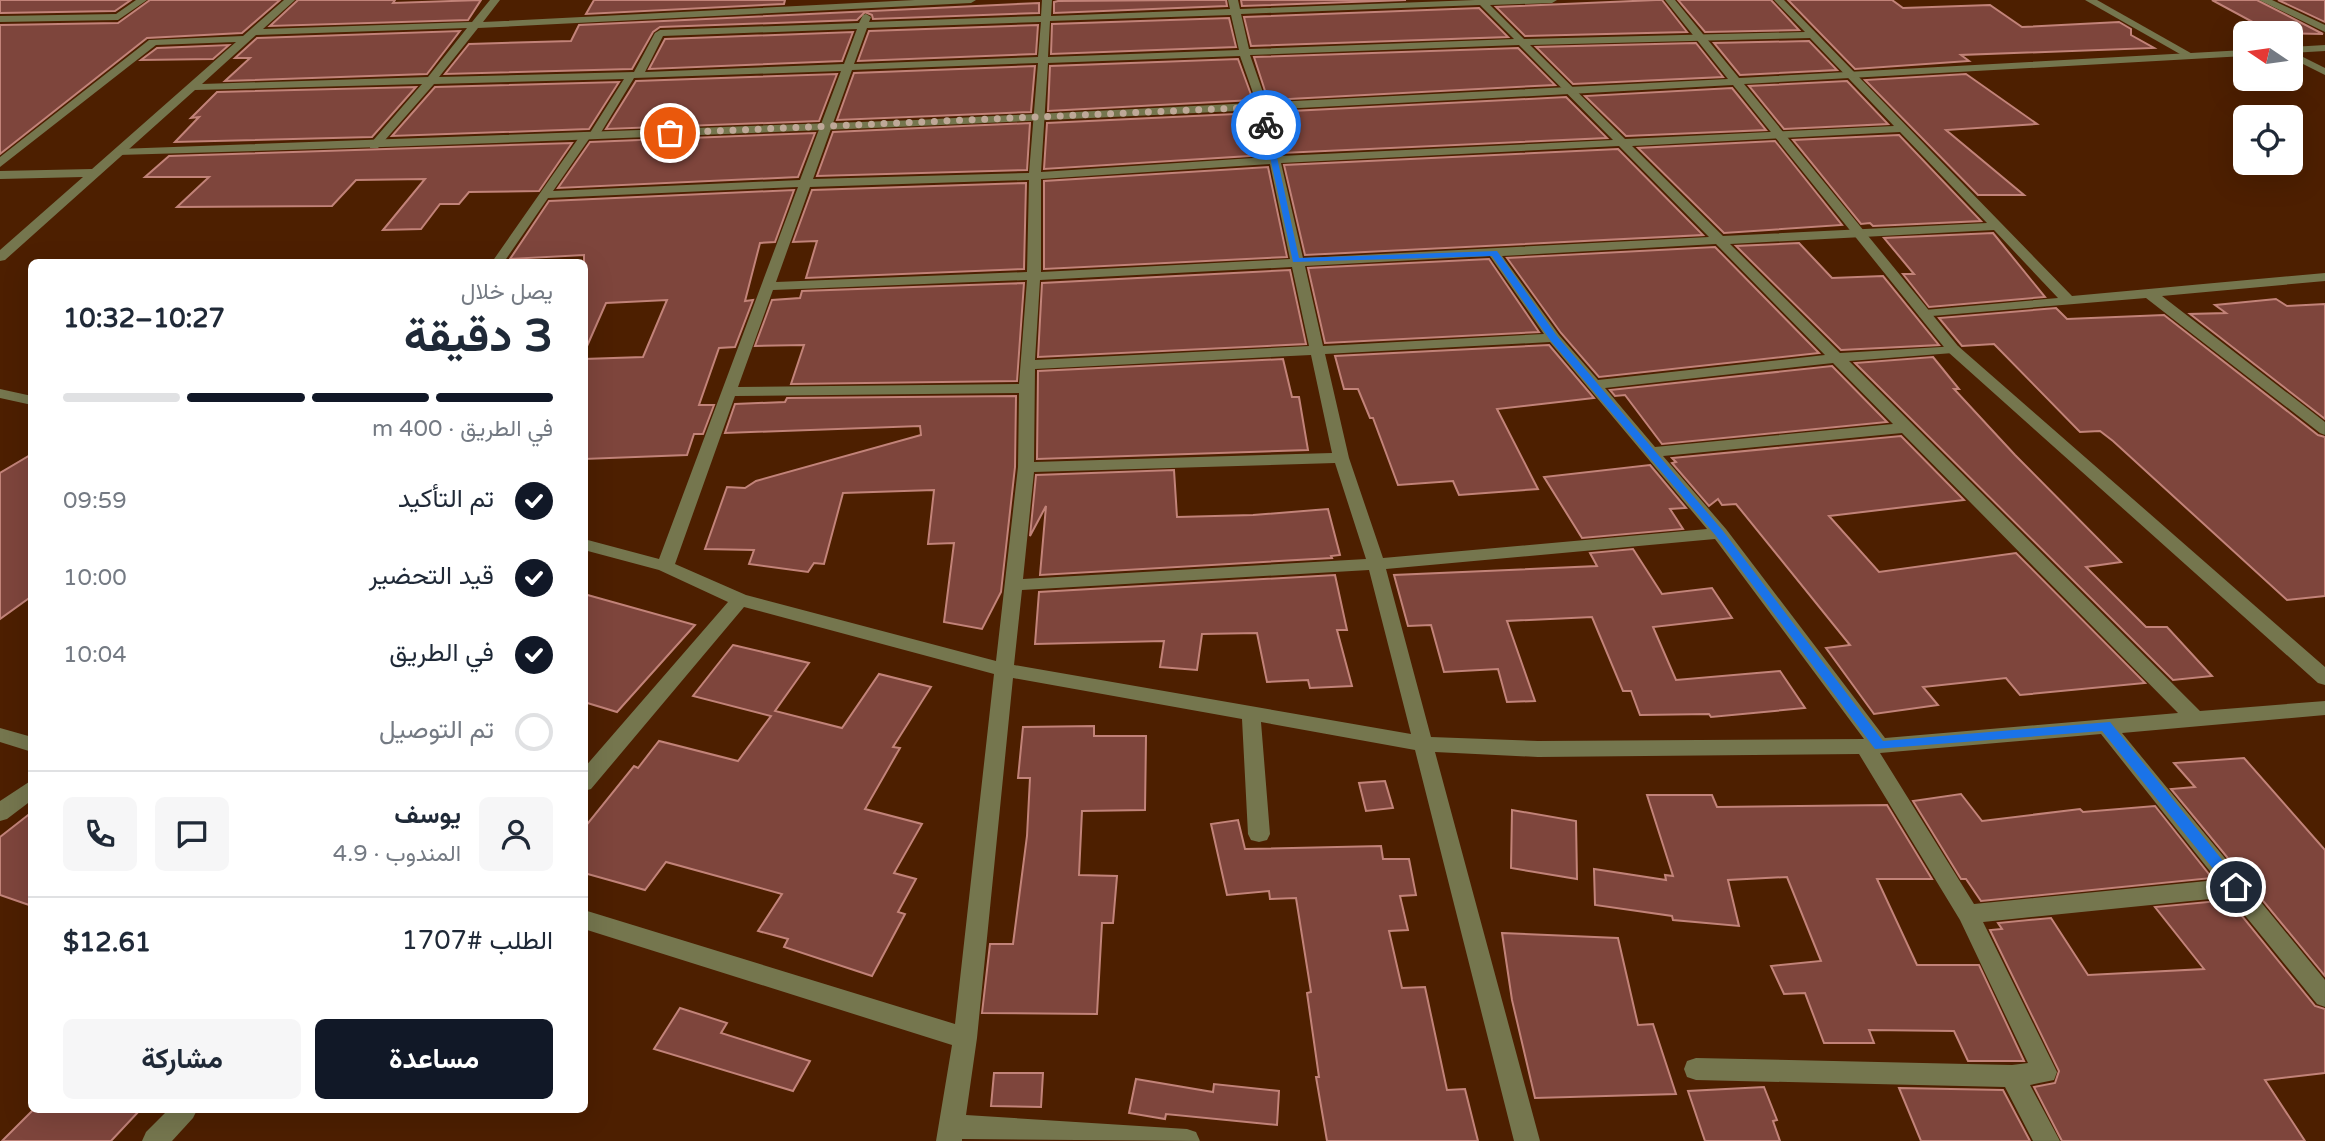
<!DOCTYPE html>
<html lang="ar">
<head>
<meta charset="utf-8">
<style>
	:root { --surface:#fff; --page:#f6f6f7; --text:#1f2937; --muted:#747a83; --line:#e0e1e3; --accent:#111827 }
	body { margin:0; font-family:"Varela Round",Vazirmatn,sans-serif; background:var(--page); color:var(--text); direction:rtl; height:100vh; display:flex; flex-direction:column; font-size:26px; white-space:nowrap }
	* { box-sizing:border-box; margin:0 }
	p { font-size:23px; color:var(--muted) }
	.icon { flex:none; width:38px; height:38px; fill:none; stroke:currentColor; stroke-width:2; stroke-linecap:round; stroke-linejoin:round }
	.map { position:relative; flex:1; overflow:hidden; direction:ltr }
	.side { position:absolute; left:28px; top:259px; width:560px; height:854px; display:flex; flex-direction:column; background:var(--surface); border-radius:10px; box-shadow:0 7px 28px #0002; direction:rtl }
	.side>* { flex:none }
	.needle { width:46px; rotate:283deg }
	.fabs { position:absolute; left:2233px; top:21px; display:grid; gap:14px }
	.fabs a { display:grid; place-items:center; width:70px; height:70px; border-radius:10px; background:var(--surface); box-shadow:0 7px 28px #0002; font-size:35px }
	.pin { position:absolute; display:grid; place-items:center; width:60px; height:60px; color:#fff; margin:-30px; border:4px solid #fff; border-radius:50%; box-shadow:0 2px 7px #0007 }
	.courier { position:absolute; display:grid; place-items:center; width:70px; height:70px; margin:-35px; border:5px solid #1a73e8; border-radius:50%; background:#fff; color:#222; box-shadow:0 2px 9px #0007 }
	.head em { font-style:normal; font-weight:700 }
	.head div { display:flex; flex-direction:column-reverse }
	.head { display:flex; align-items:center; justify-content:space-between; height:119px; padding:0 35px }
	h1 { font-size:46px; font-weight:700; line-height:52px }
	.bar { display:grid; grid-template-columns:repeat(4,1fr); gap:10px 7px; align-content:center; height:84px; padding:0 35px }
	.bar i { height:9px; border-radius:5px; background:var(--line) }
	.bar .active { background:var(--accent) }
	.bar p { grid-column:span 4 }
	.line { display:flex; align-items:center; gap:18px; padding:0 35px; border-top:2px solid var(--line) }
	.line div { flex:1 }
	.round { display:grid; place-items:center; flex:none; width:74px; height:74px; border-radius:10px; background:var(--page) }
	ol { padding:0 35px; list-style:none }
	li { display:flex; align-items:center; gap:21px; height:77px }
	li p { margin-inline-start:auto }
	li .icon { padding:7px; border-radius:50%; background:var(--accent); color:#fff; stroke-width:4 }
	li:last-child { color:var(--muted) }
	li i { width:38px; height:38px; border:4px solid var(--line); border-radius:50% }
	.cta { display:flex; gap:14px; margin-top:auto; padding:14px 35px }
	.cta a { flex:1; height:80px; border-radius:10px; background:var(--accent); color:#fff; font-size:28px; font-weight:700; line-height:80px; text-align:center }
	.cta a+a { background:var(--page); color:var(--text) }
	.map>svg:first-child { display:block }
</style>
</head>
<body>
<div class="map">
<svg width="2325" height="1141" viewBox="0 0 2325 1141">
	<rect width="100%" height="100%" fill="#4d1f00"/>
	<g fill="#7e453c" stroke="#c28379" stroke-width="2">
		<polygon points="0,0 131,0 115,11 0,13"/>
		<polygon points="150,0 280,0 242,33 147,38 0,154 0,25 118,23"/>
		<polygon points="298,0 395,0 393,3 481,0 468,20 270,26"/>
		<polygon points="594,0 785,0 784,4 586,14"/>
		<polygon points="1189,0 1226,0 1227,6 1054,13 1054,2 1058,1"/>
		<polygon points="1241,0 1406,0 1242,6"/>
		<polygon points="1656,0 1662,0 1687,32 1525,36 1496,7"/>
		<polygon points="1678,0 1771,0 1799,30 1705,32"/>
		<polygon points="1788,0 1892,0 1903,8 1990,5 2022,27 2119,22 2131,29 2131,35 2154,48 1961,55 1969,61 1855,69"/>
		<polygon points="2212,0 2257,0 2323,34 2273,33"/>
		<polygon points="2278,0 2325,0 2325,22"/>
		<polygon points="1039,3 1039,13 873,19 872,15 865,12 857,20 660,27 653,32 632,69 445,74 469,44 571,41 579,25"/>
		<polygon points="1479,8 1508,37 1251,46 1244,17"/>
		<polygon points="1229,18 1236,47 1051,54 1052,24"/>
		<polygon points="1038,25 1036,54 858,61 869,31"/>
		<polygon points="460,31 427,74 225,81 250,58 235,58 257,38"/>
		<polygon points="853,32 842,61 649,69 665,39"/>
		<polygon points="1809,41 1837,70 1740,75 1714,43"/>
		<polygon points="1696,43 1723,77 1573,84 1536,47"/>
		<polygon points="229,45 213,59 141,60 157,48"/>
		<polygon points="1518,48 1555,85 1268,100 1254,57"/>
		<polygon points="1238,59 1253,100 1048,111 1050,66"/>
		<polygon points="1035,66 1031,112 837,120 854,73"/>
		<polygon points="837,74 819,121 606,129 636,81"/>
		<polygon points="1966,74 2037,124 1946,130 2024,195 1978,195 1865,80"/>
		<polygon points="1847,81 1888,124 1784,129 1749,86"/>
		<polygon points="619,82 589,129 392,136 435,87"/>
		<polygon points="416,87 372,137 175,142 199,117 191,118 217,92"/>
		<polygon points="1732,88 1766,130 1626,136 1585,96"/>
		<polygon points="1566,97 1607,138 1282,153 1272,112"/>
		<polygon points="1256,113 1265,155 1044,169 1047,123"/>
		<polygon points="1030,123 1027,170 817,176 833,132"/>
		<polygon points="815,133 798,177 558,188 590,142"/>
		<polygon points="1899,135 1981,221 1873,226 1870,223 1861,224 1793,140"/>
		<polygon points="1775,141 1842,225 1724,233 1638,148"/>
		<polygon points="572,143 539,191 469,192 459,204 440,204 421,229 383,230 425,179 356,180 332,206 177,207 209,177 145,177 169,156"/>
		<polygon points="1618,149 1703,235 1305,255 1284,165"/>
		<polygon points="1268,167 1287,257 1044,269 1044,181"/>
		<polygon points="1026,183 1024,269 806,278 817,241 793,242 812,190"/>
		<polygon points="794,190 775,242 760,243 745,301 753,300 735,347 719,348 699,405 714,405 703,434 694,434 687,455 584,459 584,359 643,357 667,300 606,303 584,353 584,255 510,259 549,201"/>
		<polygon points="1993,233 2045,297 1929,307 1903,274 1914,274 1884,238"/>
		<polygon points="1799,243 1832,278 1883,276 1939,345 1841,350 1736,246"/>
		<polygon points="1715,247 1819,353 1599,377 1561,333 1507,258"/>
		<polygon points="1489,259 1539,332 1325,343 1308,268"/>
		<polygon points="1290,270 1306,344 1038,357 1042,283"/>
		<polygon points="1024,283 1017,381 791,384 804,345 755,346 772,300 800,298 802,291"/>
		<polygon points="2276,299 2287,306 2325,304 2325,419 2190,314 2226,313 2215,305"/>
		<polygon points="2056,308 2067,319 2164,315 2318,435 2325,437 2325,596 2287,600 2113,441 2100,431 2080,432 1994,344 1962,346 1939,318"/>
		<polygon points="1549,345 1594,398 1497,409 1538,489 1459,495 1453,481 1398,485 1373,418 1370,418 1358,389 1344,389 1335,356"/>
		<polygon points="1933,357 1959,389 1954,389 2015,455 2121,562 2086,567 2146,627 2167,627 2212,676 2173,680 1855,363"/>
		<polygon points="1283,359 1292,397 1299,397 1308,450 1037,459 1038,371"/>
		<polygon points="1832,366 1887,422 1662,444 1625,395 1615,396 1610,390"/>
		<polygon points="1016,396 1015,467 1001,592 982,629 944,622 954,543 928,544 934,490 843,493 824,564 814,563 808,572 749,564 754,550 705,549 727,487 745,488 756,481 921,435 920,426 725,433 735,404 785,402 787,398"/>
		<polygon points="1901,436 1964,500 1829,516 1879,572 2016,553 2145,683 2020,695 2006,678 1923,687 1938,705 1874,714 1826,648 1850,645 1736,504 1722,505 1718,499 1709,506 1672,463 1676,462 1672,458"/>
		<polygon points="32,454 32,596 0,619 0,473"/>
		<polygon points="1650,465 1686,508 1670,509 1683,529 1582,538 1544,477"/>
		<polygon points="1174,470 1177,517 1253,515 1328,509 1340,555 1331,556 1332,558 1040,575 1046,506 1030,536 1036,475"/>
		<polygon points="1633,549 1662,594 1712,588 1732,618 1653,627 1676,680 1780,671 1805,708 1711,717 1709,714 1640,715 1631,691 1623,691 1592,617 1507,621 1535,701 1507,702 1498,669 1444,672 1431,625 1408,626 1394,575 1597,566 1590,553"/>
		<polygon points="1335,575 1347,630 1337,630 1352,686 1310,688 1308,680 1267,682 1257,633 1202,634 1197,670 1160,667 1164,641 1035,644 1039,592"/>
		<polygon points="584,594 695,625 617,712 584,702"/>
		<polygon points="733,645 809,663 775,711 842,728 879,674 931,687 893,747 900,748 865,809 922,824 894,873 916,879 898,912 905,914 872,976 784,947 788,939 758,931 782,894 666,862 645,890 584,873 584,828 634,766 638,768 659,741 738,761 771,716 693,696"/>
		<polygon points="1094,726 1094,736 1146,736 1145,810 1082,811 1079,875 1117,876 1113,923 1102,923 1097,1014 982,1013 990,944 1013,944 1027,836 1030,778 1018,778 1023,727"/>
		<polygon points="2244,758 2325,850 2325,976 2171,789 2195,787 2174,763"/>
		<polygon points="1385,781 1393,808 1366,811 1359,783"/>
		<polygon points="1961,794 1982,821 2080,809 2083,812 2155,806 2212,878 1981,901 1966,879 1961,879 1913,801"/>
		<polygon points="1647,795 1712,795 1717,807 1887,805 1932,879 1877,879 1917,965 1979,965 2024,1061 1968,1061 1954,1031 1869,1030 1874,1043 1824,1043 1805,993 1784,994 1771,966 1821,961 1787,877 1728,880 1739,926 1673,920 1672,916 1595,905 1594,869 1666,880 1665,875 1673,876"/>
		<polygon points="1512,810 1576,821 1577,879 1511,868"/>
		<polygon points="32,812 32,906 0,895 0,837"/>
		<polygon points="1238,820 1245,849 1381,846 1383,859 1409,859 1416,895 1400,896 1408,930 1389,931 1402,988 1425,987 1447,1090 1465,1089 1478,1141 1327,1141 1316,1077 1319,1077 1307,993 1311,992 1296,898 1270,899 1269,891 1227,895 1211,824"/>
		<polygon points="2229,900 2315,1006 2325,1009 2325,1073 2265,1080 2305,1141 2062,1141 2034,1087 2055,1083 2059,1071 1990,930 2002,929 1998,923 2051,918 2088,975 2204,969 2155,907"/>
		<polygon points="1502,933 1618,938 1638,1025 1653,1024 1676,1094 1535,1098 1512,1000"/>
		<polygon points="680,1008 727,1023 721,1033 810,1061 793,1091 654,1049"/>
		<polygon points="994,1073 1043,1073 1041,1107 991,1106"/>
		<polygon points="1136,1079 1213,1092 1214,1084 1279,1091 1277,1125 1166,1114 1165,1119 1129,1113"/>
		<polygon points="1764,1087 1777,1120 1773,1121 1780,1141 1705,1141 1688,1091"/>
		<polygon points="1899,1088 2003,1090 2030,1141 1921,1141"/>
		<polygon points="33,1110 140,1110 111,1141 2,1141"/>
	</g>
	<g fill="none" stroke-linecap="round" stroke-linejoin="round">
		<g fill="#75764e" fill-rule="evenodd">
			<polygon points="136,0 147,0 118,20 0,22 0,16 116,14"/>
			<path d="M284,0h11l-32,29 209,-7 18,-22h10l-17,22 432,-22h61l-5,3 -493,25 -39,49 195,-5 21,-39 5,-3 199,-7 4,-8 3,-1 5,3 -2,5 172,-6 1,-16h10l-1,16 179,-7 -2,-9h10l2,9 235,-9h82l-5,3 -62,2 34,34 281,-7 -31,-32h10l288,296 253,-23v8l-163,15 163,126v13l-5,-2 -174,-135 -226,19 -2,-3 7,-4 133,-12 -64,-68 -264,14 110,109 118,-7 2,3 -2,3 -5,1 -104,8 351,350 125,-10v14l-203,18 203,247v27l-8,-3 -87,-107 -247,25 74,150 -3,8 -24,5 30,56h-27l-28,-54 -309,-7 -9,-3 -3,-8 3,-8 9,-3 316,7 16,-2 -68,-143 -101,-166 -321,3 -103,-5 105,389h-26l-99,-391 -154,-28 9,112 -3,6 -8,2 -8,-2 -3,-6 -6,-115 -229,-41 -36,360 -11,77 221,14 9,3 4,9 -238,-2v2h-26l16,-96 -368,-116v-19l371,114 39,-350 -250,-67 -153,182 -7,2v-23l144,-166 -69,-32 -75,-20v-11l75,20 139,-372 -250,11 -44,64h-12l88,-126h8l36,-57 -190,5 -56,64h-8v-4l52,-60 -227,6 -190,170 -5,1v-11l83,-73 -83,2v-8l92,-2 144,-127 -80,3 -156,122v-10l149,-117 94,-4zM1480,5l34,34 -265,10 -8,-35zM1231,15l8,35 -191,7 2,-36zM1041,22l-3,35 -184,7 13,-36zM467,28l-39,49 -226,7 54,-49zM857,29l-13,35 -199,8 18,-36zM1810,38l84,88 -269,13 -95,-94zM1519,45l94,95 -333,16 -12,-49 -18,-52zM1240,56l18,51 10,50 -227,15 7,-109zM1038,63l-9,110 -216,6 39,-109zM841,71l-41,109 -247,11 36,-52h8l37,-61zM1900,132l87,91 -264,13 -91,-90zM1619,146l90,91 -406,21 -22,-95zM1270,164l20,95 -249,13v-93zM1029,180l-2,92 -251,10 34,-95zM1716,244l109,111 -227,25 -39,-45 -57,-79zM1490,256l54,78 -221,12 -18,-80zM1292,267l17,79 -274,14 5,-80zM1027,280l-8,104 -281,3 35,-97zM1550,342l157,187 -324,29 -34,-100 -24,-104zM1311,355l21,98 -298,9 1,-93zM1833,363l60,61 -238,23 -50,-59zM1019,393l-1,74 -22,194 -250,-66 -71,-31 60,-168zM1902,433l276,280 -293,25 -159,-209 -63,-73zM1335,463l31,96 -343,20 11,-107zM1715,539l149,200 -326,2 -107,-4 -45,-168zM1369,570l42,164 -397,-69 8,-75zM2101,734l116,146 -243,24 -94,-151z"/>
			<polygon points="2085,0 2097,0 2196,56 2187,58"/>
			<polygon points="2259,0 2272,0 2325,25 2325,32"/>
			<polygon points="2291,51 2325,68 2325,75 2291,58"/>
			<polygon points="0,389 32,396 32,405 0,398"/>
			<polygon points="0,728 32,737 32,752 0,742"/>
			<polygon points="32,780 32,800 7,819 0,821 0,801"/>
			<polygon points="168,1110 197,1110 193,1118 172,1141 142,1141 146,1132"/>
		</g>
		<g fill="#75764e" fill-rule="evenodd">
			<path d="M1665,0h10l64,78 506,-28v6l-501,28 214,262 367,321v18l-7,-2 -370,-331 -215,-267c-538,30 -1076,55 -1615,70l-6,-3 6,-3 798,-29 812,-41z"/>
			<polygon points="2325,45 2325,51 2291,53 2291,47"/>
		</g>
	</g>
	<polygon fill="#1a73e8" points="1266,123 1270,125 1299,258 1497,251 1557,336 1723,531 1883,741 2110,722 2241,883 2241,891 2231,891 2102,731 1875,749 1716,536 1550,340 1492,256 1293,262 1263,125"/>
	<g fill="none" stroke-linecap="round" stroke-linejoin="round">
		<polyline stroke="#bfa898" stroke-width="7" stroke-dasharray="0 12.6" points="670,133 1263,107 1266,125"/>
	</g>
</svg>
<div class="fabs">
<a><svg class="needle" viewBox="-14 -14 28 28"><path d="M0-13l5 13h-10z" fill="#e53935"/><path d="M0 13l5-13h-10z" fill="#747a83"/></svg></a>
<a><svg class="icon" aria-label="locate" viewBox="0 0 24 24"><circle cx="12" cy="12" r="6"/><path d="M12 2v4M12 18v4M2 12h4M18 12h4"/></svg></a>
</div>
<div class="pin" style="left:670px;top:133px;background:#ea580c"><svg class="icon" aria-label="bag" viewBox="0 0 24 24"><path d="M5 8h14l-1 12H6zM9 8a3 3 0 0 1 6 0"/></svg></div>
<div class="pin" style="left:2236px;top:887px;background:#1f2937"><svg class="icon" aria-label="home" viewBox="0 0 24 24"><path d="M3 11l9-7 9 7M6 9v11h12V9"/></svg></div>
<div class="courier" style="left:1266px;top:125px"><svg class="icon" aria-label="bike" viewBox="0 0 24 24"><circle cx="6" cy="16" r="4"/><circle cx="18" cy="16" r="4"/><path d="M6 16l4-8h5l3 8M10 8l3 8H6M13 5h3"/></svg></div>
<section class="side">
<div class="head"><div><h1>3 دقيقة</h1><p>يصل خلال</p></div><em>10:27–10:32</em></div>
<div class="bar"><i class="active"></i><i class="active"></i><i class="active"></i><i></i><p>في الطريق · 400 m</p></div>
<ol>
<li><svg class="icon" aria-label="check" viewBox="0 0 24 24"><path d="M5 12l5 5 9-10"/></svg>تم التأكيد<p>09:59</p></li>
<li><svg class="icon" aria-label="check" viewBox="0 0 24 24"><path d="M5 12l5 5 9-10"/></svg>قيد التحضير<p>10:00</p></li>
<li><svg class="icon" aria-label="check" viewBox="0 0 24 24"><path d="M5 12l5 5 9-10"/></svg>في الطريق<p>10:04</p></li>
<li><i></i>تم التوصيل</li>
</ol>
<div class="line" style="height:126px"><a class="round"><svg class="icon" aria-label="person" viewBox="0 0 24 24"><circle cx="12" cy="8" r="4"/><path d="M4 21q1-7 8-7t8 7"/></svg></a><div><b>يوسف</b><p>المندوب · 4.9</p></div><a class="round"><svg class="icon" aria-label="chat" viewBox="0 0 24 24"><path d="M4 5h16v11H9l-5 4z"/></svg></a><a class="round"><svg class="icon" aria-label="phone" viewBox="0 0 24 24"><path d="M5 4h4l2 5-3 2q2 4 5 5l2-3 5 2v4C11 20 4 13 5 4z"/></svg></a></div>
<div class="line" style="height:91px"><div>الطلب #1707</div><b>$12.61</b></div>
<div class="cta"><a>مساعدة</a><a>مشاركة</a></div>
</section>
</div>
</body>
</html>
